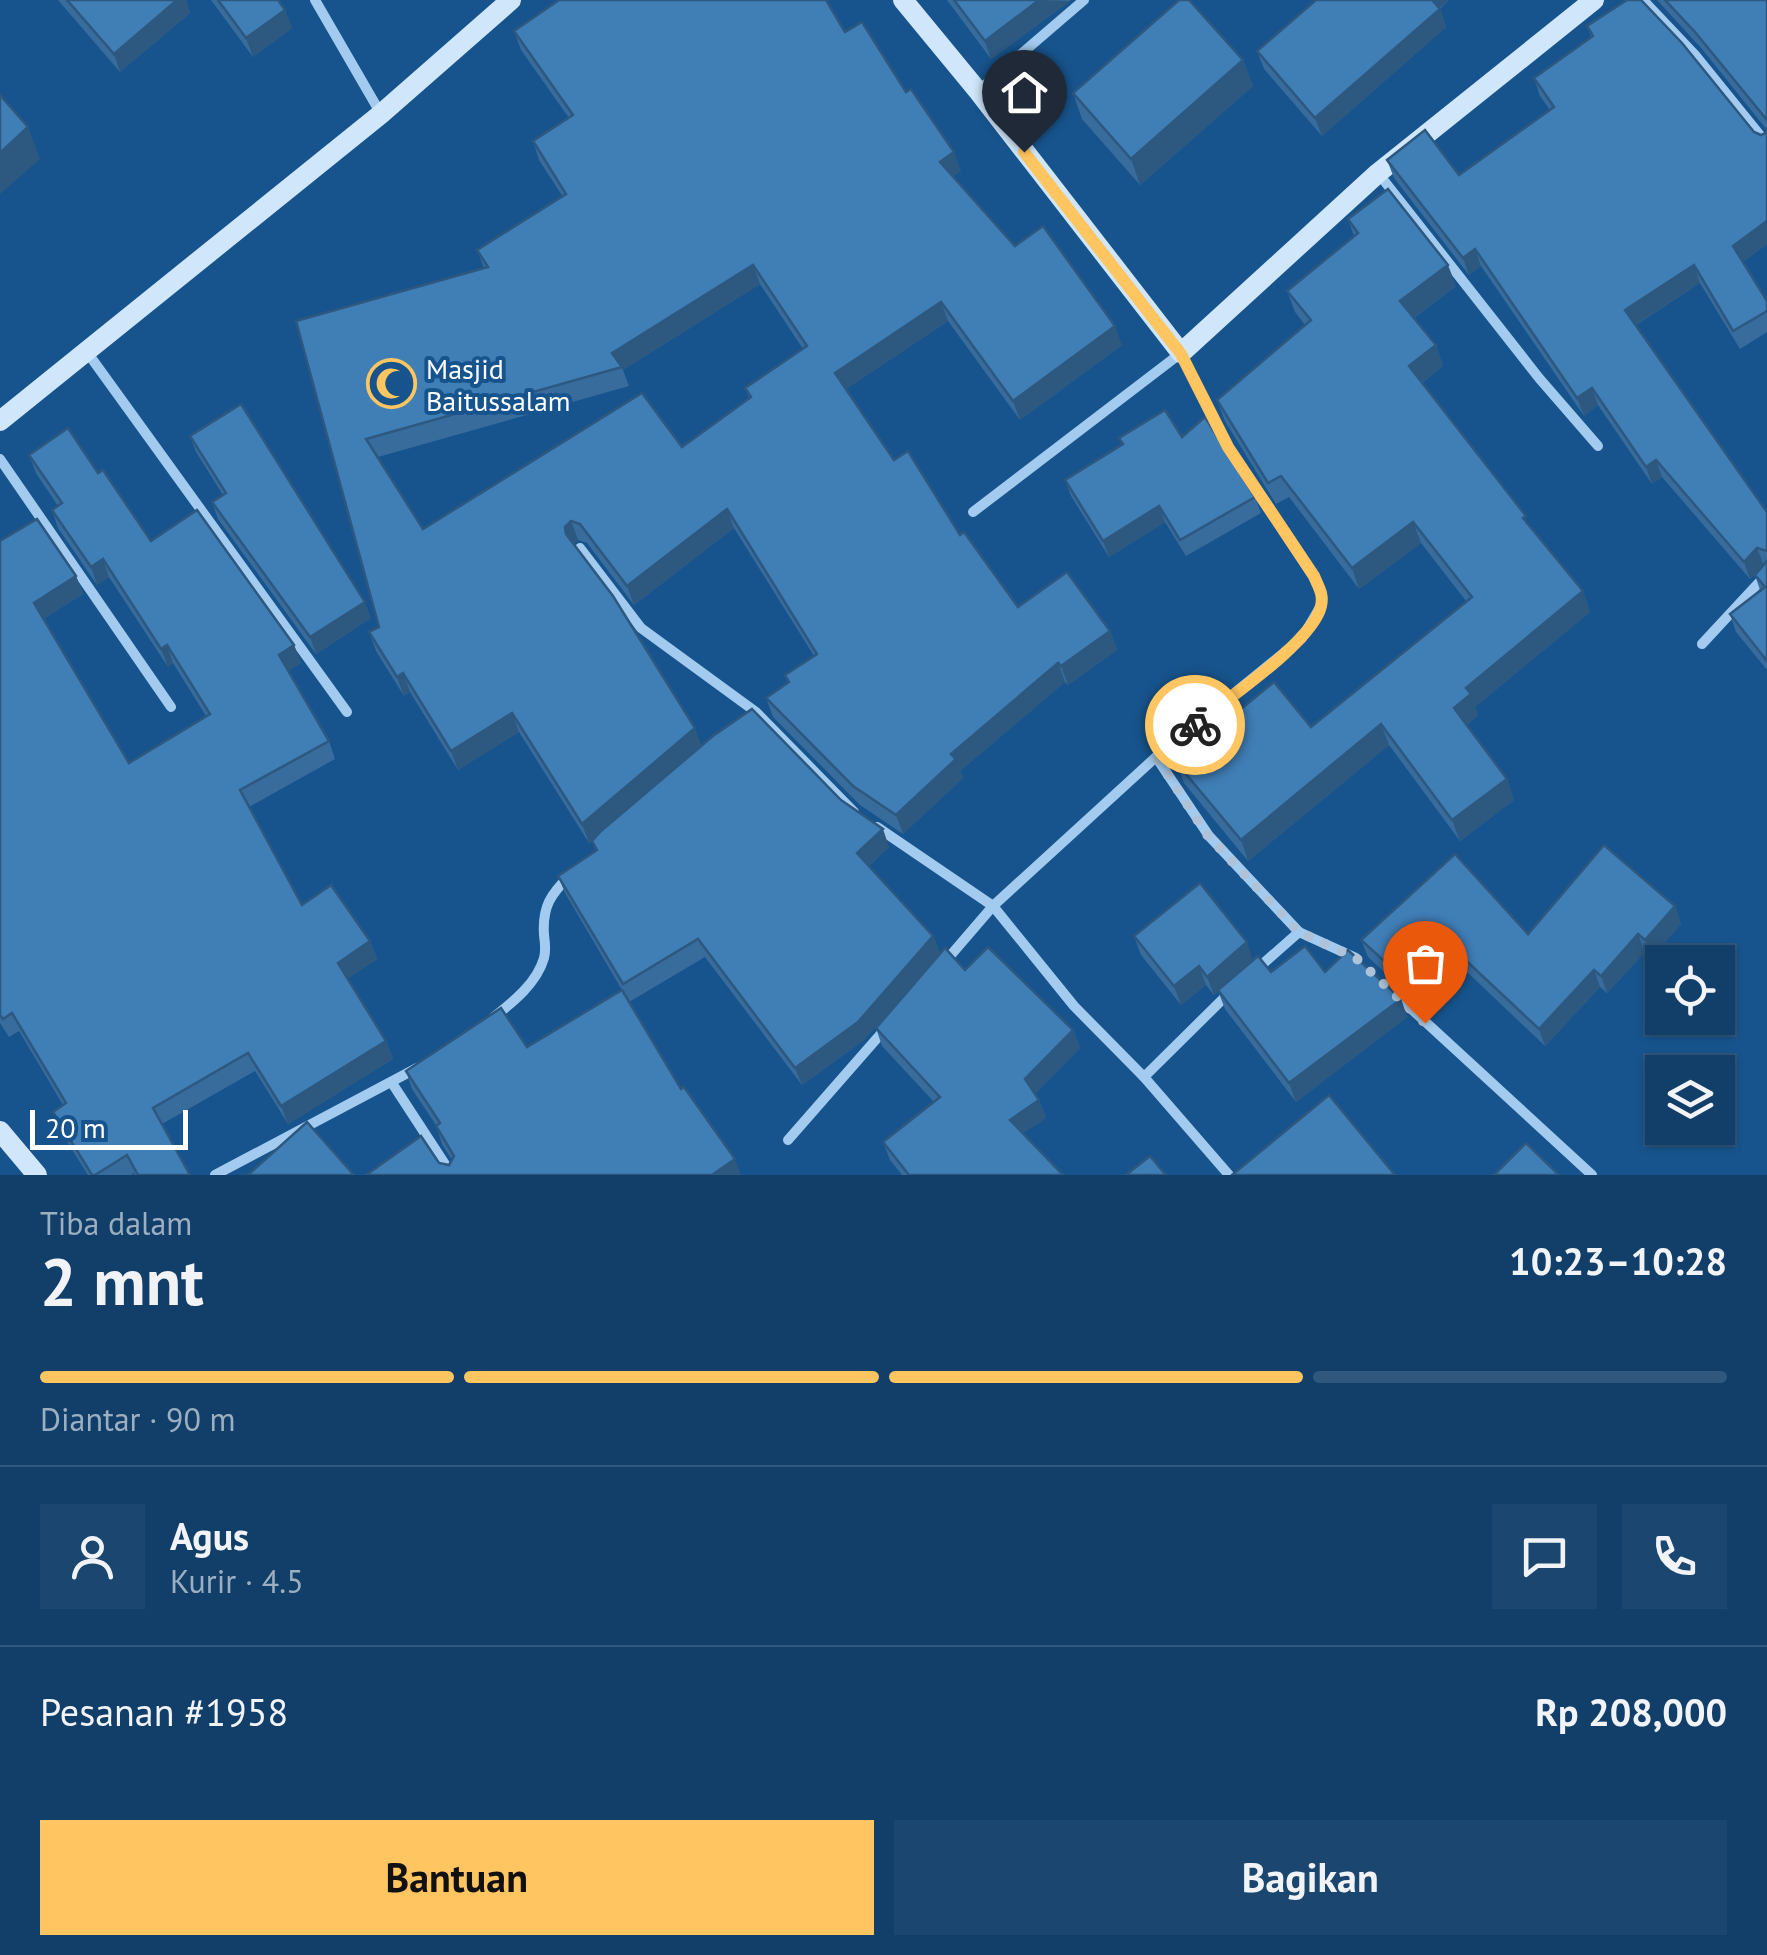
<!DOCTYPE html>
<html lang="id">
<head>
<meta charset="utf-8">
<style>
	:root { --surface:#113f6a; --page:#1a4670; --text:#f1f3f6; --muted:#9cafc1; --line:#30587e; --accent:#ffc560 }
	body { margin:0; font-family:"PT Sans",sans-serif; background:var(--page); color:var(--text); height:100vh; display:flex; flex-direction:column; font-size:38px; white-space:nowrap }
	* { box-sizing:border-box; margin:0 }
	p { font-size:32px; color:var(--muted) }
	.icon { flex:none; width:55px; height:55px; fill:none; stroke:currentColor; stroke-width:2; stroke-linecap:round; stroke-linejoin:round }
	.map { position:relative; height:1175px; overflow:hidden }
	.side { display:flex; flex-direction:column; background:var(--surface); flex:1 }
	.side>* { flex:none }
	.buttons { position:absolute; left:1645px; top:945px; display:grid; gap:20px }
	.buttons a { display:grid; place-items:center; width:90px; height:90px; border-radius:0px; background:var(--surface); box-shadow:0 2px 8px #0004,0 0 0 2px var(--line); font-size:50px }
	.scale { position:absolute; left:30px; bottom:25px; width:158px; box-sizing:border-box; padding-left:10px; border:5px solid #fff; border-top:0; font-size:28px; line-height:35px; white-space:nowrap; color:#fff; -webkit-text-stroke:8px #17548d; paint-order:stroke }
	.pin { position:absolute; display:grid; place-items:center; width:85px; height:85px; color:#fff; margin:-102px -42px; border-radius:50% 50% 50% 0; rotate:-45deg; box-shadow:0 0 10px #0007 }
	.pin .icon { rotate:45deg }
	.courier { position:absolute; display:grid; place-items:center; width:100px; height:100px; margin:-50px; border:8px solid #ffc560; border-radius:50%; background:#fff; color:#222; box-shadow:0 2px 12px #0007 }
	.summary em { font-style:normal; font-weight:600 }
	.summary div { display:flex; flex-direction:column-reverse }
	.summary { display:flex; align-items:center; justify-content:space-between; height:170px; padding:0 40px }
	h1 { font-size:65px; font-weight:600; line-height:75px }
	.bar { display:grid; grid-template-columns:repeat(4,1fr); gap:15px 10px; align-content:center; height:120px; padding:0 40px }
	.bar i { height:12px; border-radius:8px; background:var(--line) }
	.bar .selected { background:var(--accent) }
	.bar p { grid-column:span 4 }
	.line { display:flex; align-items:center; gap:25px; padding:0 40px; border-top:2px solid var(--line) }
	.line div { flex:1 }
	.round { display:grid; place-items:center; flex:none; width:105px; height:105px; border-radius:0px; background:var(--page) }
	.button { display:flex; gap:20px; margin-top:auto; padding:20px 40px }
	.button a { flex:1; height:115px; border-radius:0px; background:var(--accent); color:#111; font-size:40px; font-weight:600; line-height:115px; text-align:center }
	.button a+a { background:var(--page); color:var(--text) }
	.map>svg:first-child { display:block }
</style>
</head>
<body>
<div class="map">
<svg width="1767" height="1175" viewBox="0 0 1767 1175">
	<rect width="100%" height="100%" fill="#17548d"/>
	<g fill="none" stroke-linecap="round" stroke-linejoin="round">
		<g stroke="#a2cbef" stroke-width="10">
			<polyline points="315,0 381,114"/>
			<polyline points="1643,0 1695,55 1767,144"/>
			<polyline points="978,91 1084,0"/>
			<polyline points="1378,173 1539,378 1598,446"/>
			<polyline points="87,352 347,712"/>
			<polyline points="0,459 171,707"/>
			<polyline points="580,548 641,628 756,712 854,812"/>
			<polyline points="1702,644 1767,574"/>
			<polyline points="1156,757 1209,836 1299,932 1356,958"/>
			<polyline points="877,827 993,906 1074,1006 1144,1077 1229,1175"/>
			<polyline points="944,963 993,906 1156,757 1302,638 1322,604 1322,594 1313,576 1228,447 1181,353 973,512"/>
			<polyline points="1257,969 1299,932"/>
			<polyline points="1394,993 1592,1175"/>
			<path d="M494,1017c19,-15 43,-34 50,-59 2,-7 1,-16 0,-23 -2,-29 7,-41 27,-61"/>
			<polyline points="1144,1077 1229,993"/>
			<polyline points="392,1083 452,1175"/>
			<polyline points="788,1140 886,1028"/>
			<polyline points="215,1175 417,1068"/>
		</g>
		<g stroke="#d0e6fa" stroke-width="20">
			<polyline points="903,0 978,91 1181,353 1378,173 1594,0"/>
			<polyline points="0,421 381,114 511,0"/>
			<polyline points="0,1131 37,1175"/>
		</g>
	</g>
	<g fill="#376c9d" fill-rule="evenodd">
		<polygon points="58,0 186,0 190,13 120,72"/>
		<polygon points="211,0 278,0 285,10 292,28 253,57"/>
		<polygon points="947,0 1070,0 1070,1 991,59"/>
		<polygon points="1449,0 1440,9 1446,27 1322,136 1264,69 1257,51"/>
		<polygon points="1657,0 1767,0 1767,244 1743,262 1767,301 1767,332 1740,349 1700,283 1636,325 1767,512 1767,670 1736,632 1730,614 1760,590 1755,575 1759,571 1750,579 1662,477 1652,484 1598,405 1584,416 1481,266 1469,275 1394,178 1387,160 1459,175 1550,110 1540,96 1534,78 1591,37 1587,26 1754,132 1761,135 1767,132 1767,130 1702,49"/>
		<path d="M514,31l331,1 61,60 55,79 -8,5 62,70 107,99 -102,75 -72,-99 -102,68 48,71 66,75 58,72 92,24 7,19 -49,35 -3,-3 -105,89 3,7 -60,56 -43,-29 -87,-88 -7,-19 22,-15 -3,-8 29,-19 -80,-128 -100,77 -47,-62 -9,-3 -5,4 128,202 140,54 48,47 -20,19 64,70 7,17 -76,87 -62,45 -97,-128 -76,45 52,87 60,86h-375l73,-12 10,2 3,-5 -10,-16 -6,-19 -24,-36 -6,-18 121,-24 95,-57 -57,-97 -7,-17 38,-25 -4,-11 -3,3 -70,-111 -61,38 -48,-78 -6,4 -28,-45 -7,-19 10,-5 -83,-306 188,-53 -7,-18 86,-53 -24,-37 -6,-19 36,-23 -48,-68zM760,284l43,65 -58,39 4,10 -67,49 -259,82 -45,-72 251,-71 -6,-16z"/>
		<polygon points="1243,60 1253,86 1140,185 1082,119 1073,93"/>
		<polygon points="1348,219 1456,286 1414,318 1436,345 1443,366 1422,383 1530,527 1583,591 1590,612 1475,707 1478,715 1467,725 1507,779 1514,800 1460,841 1389,745 1248,861 1184,783 1176,762 1311,727 1466,601 1421,543 1359,589 1289,497 1276,504 1225,421 1217,400 1305,325 1295,312 1287,291 1354,236"/>
		<polygon points="190,436 371,618 316,654 218,519 212,502 223,495 196,452"/>
		<polygon points="1182,437 1255,497 1261,513 1186,556 1165,522 1109,557 1071,496 1065,480 1122,445 1119,438"/>
		<polygon points="29,455 98,473 151,541 294,645 301,663 288,671 329,741 335,759 249,807 302,905 370,941 377,959 347,979 386,1041 393,1059 288,1124 255,1071 162,1124 190,1175 135,1175 134,1173 131,1175 88,1175 59,1129 53,1112 63,1105 19,1031 9,1037 0,1023 0,541 76,576 83,594 43,619 129,763 206,716 173,663 168,667 109,577 97,585 58,528 52,510 58,506 36,473"/>
		<polygon points="1675,906 1681,924 1651,958 1645,952 1607,993 1600,987 1545,1046 1466,971 1431,1002 1429,1000 1421,1006 1368,957 1361,940 1528,934"/>
		<polygon points="1134,936 1253,960 1271,972 1325,972 1401,999 1407,1017 1296,1102 1225,1009 1218,991 1214,995 1206,985 1181,1005 1141,955"/>
		<polygon points="965,970 1073,1030 1080,1048 1035,1094 1039,1100 1046,1118 1023,1133 1063,1175 902,1175 890,1160 883,1142 934,1102 882,1046 876,1028"/>
	</g>
	<g fill="#2d587f">
		<polygon points="177,0 186,0 190,13 120,72 114,54"/>
		<polygon points="1039,0 1070,1 991,59 985,41"/>
		<polygon points="1429,0 1449,0 1434,13"/>
		<polygon points="1440,9 1446,27 1322,136 1315,118"/>
		<polygon points="285,10 292,28 253,57 246,38"/>
		<polygon points="1243,60 1253,86 1140,185 1131,159"/>
		<polygon points="28,127 40,159 0,194 0,153"/>
		<polygon points="954,152 961,171 947,181 940,162"/>
		<polygon points="1767,221 1767,244 1740,264 1733,246"/>
		<polygon points="1475,249 1481,266 1469,275 1463,258"/>
		<polygon points="753,265 760,284 623,370 612,353"/>
		<polygon points="1448,265 1456,286 1408,322 1400,301"/>
		<polygon points="1694,265 1700,283 1632,327 1625,310"/>
		<polygon points="941,302 948,321 842,392 835,373"/>
		<polygon points="1115,326 1122,345 1020,420 1013,401"/>
		<polygon points="1436,345 1443,366 1416,387 1409,366"/>
		<polygon points="1592,388 1598,405 1584,416 1577,398"/>
		<polygon points="1656,460 1662,477 1652,484 1646,467"/>
		<polygon points="1159,506 1165,522 1109,557 1103,541"/>
		<polygon points="727,509 734,528 634,605 627,586"/>
		<polygon points="571,521 578,540 572,546 566,534 565,527"/>
		<polygon points="1413,522 1421,543 1359,589 1352,568"/>
		<polygon points="1757,548 1764,566 1750,579 1744,562"/>
		<polygon points="103,559 109,577 97,585 91,567"/>
		<polygon points="76,576 83,594 40,621 34,603"/>
		<polygon points="1583,591 1590,612 1475,707 1478,715 1462,729 1454,708 1466,688"/>
		<polygon points="365,602 371,618 316,654 310,637"/>
		<polygon points="1110,631 1117,650 1068,685 1061,666"/>
		<polygon points="167,645 173,663 168,667 161,649"/>
		<polygon points="294,645 301,663 285,673 279,655"/>
		<polygon points="1058,663 1065,682 960,771 963,778 903,834 896,815 951,754"/>
		<polygon points="403,673 410,692 404,696 397,677"/>
		<polygon points="512,713 519,732 458,770 451,751"/>
		<polygon points="1381,724 1389,745 1248,861 1241,840"/>
		<polygon points="695,728 702,747 589,843 582,824"/>
		<polygon points="1507,779 1514,800 1460,841 1452,820"/>
		<polygon points="883,829 889,847 863,871 857,853"/>
		<polygon points="1675,906 1681,924 1651,958 1645,940"/>
		<polygon points="1638,934 1645,952 1607,993 1601,976"/>
		<polygon points="933,936 940,953 864,1040 802,1085 795,1068"/>
		<polygon points="370,941 377,959 344,981 338,963"/>
		<polygon points="1247,942 1253,960 1214,995 1207,977"/>
		<polygon points="1459,954 1466,971 1431,1002 1425,985"/>
		<polygon points="1199,966 1206,985 1181,1005 1174,986"/>
		<polygon points="1594,970 1600,987 1545,1046 1539,1029"/>
		<polygon points="1423,983 1429,1000 1421,1006 1415,989"/>
		<polygon points="1401,999 1407,1017 1296,1102 1289,1083"/>
		<polygon points="1073,1030 1080,1048 1032,1097 1025,1079"/>
		<polygon points="386,1041 393,1059 288,1124 281,1106"/>
		<polygon points="1039,1100 1046,1118 1016,1138 1010,1120"/>
		<polygon points="735,1159 741,1175 712,1175"/>
	</g>
	<g fill="#407eb6" stroke="#2d587f" stroke-width="2.5" fill-rule="evenodd">
		<polygon points="67,0 177,0 114,54"/>
		<polygon points="218,0 278,0 285,10 246,38"/>
		<path d="M559,0h267l19,32 17,-10 44,70 5,-3 43,63 -14,10 75,84 28,-20 72,100 -102,75 -72,-99 -106,71 59,87 14,-9 52,84 4,-3 54,75 49,-35 43,59 -49,35 -3,-3 -107,91 5,5 -60,56 -43,-29 -87,-88 23,-16 -4,-7 32,-21 -90,-145 -100,77 -47,-62 -9,-3 -6,6 1,7 47,62 82,132 -113,96 -70,-111 -61,38 -48,-78 -6,4 -28,-45 10,-5 -83,-306 192,-54 -11,-17 89,-56 -33,-53 40,-26 -59,-84zM753,265l54,81 -62,42 6,9 -69,50 -40,-54 -219,136 -57,-90 256,-72 -10,-14z"/>
		<polygon points="954,0 1039,0 985,41"/>
		<polygon points="1179,0 1189,0 1243,60 1131,159 1073,93"/>
		<polygon points="1316,0 1432,0 1440,9 1315,118 1257,51"/>
		<polygon points="1627,0 1641,0 1682,43 1754,132 1761,135 1767,132 1767,127 1767,221 1733,246 1767,301 1767,311 1733,331 1694,265 1625,310 1767,512 1767,551 1757,548 1744,562 1656,460 1646,467 1592,388 1577,398 1475,249 1463,258 1387,160 1425,130 1459,175 1554,107 1534,78 1593,36 1587,26"/>
		<polygon points="1665,0 1767,0 1767,120 1695,32"/>
		<polygon points="0,95 28,127 0,153"/>
		<polygon points="1388,189 1448,265 1400,301 1436,345 1409,366 1526,516 1523,518 1583,591 1466,688 1471,694 1454,708 1507,779 1452,820 1381,724 1241,840 1176,762 1274,682 1311,727 1472,597 1413,522 1352,568 1281,476 1268,483 1217,400 1311,320 1287,291 1358,233 1348,219"/>
		<polygon points="241,404 365,602 310,637 212,502 226,493 190,436"/>
		<polygon points="1165,410 1182,437 1205,417 1255,497 1180,540 1159,506 1103,541 1065,480 1123,444 1119,438"/>
		<polygon points="68,428 98,473 103,470 151,541 197,510 294,645 279,655 329,741 240,790 302,905 331,885 370,941 338,963 386,1041 281,1106 248,1053 153,1108 190,1175 138,1175 127,1155 95,1175 92,1175 53,1112 66,1103 12,1013 3,1019 0,1015 0,541 37,519 76,576 34,603 129,763 210,714 167,645 161,649 103,559 91,567 52,510 62,503 29,455"/>
		<polygon points="1767,561 1767,661 1730,614 1765,587 1755,575"/>
		<polygon points="752,709 841,800 883,829 857,853 933,936 858,1022 795,1068 698,939 623,984 558,876 597,850 592,841 601,831 713,736"/>
		<polygon points="1604,845 1675,906 1645,940 1638,934 1601,976 1594,970 1539,1029 1459,954 1425,985 1423,983 1415,989 1361,940 1455,854 1528,934"/>
		<polygon points="1200,883 1247,942 1207,977 1199,966 1174,986 1134,936"/>
		<polygon points="1305,946 1325,972 1348,950 1401,999 1289,1083 1218,990 1258,956 1271,972"/>
		<polygon points="988,947 1073,1030 1025,1079 1039,1100 1010,1120 1063,1175 909,1175 883,1142 940,1097 876,1028 945,948 965,970"/>
		<polygon points="622,990 681,1089 684,1087 735,1159 712,1175 366,1175 421,1136 439,1163 449,1165 454,1156 436,1126 440,1123 406,1071 501,1008 527,1047"/>
		<polygon points="1329,1095 1395,1175 1232,1175"/>
		<polygon points="307,1122 354,1175 248,1175"/>
		<polygon points="1526,1143 1559,1175 1494,1175"/>
		<polygon points="1150,1156 1166,1175 1126,1175"/>
	</g>
	<g fill="none" stroke-linecap="round" stroke-linejoin="round">
		<polyline stroke="#aec3d7" stroke-width="10" stroke-dasharray="0 18" points="1195,725 1156,757 1208,836 1299,932 1356,958 1425,1023"/>
		<path stroke="#ffc560" stroke-width="12" d="M1024,152l157,202 47,93 86,129c4,10 10,18 7,30 -8,36 -96,94 -126,119"/>
	</g>
	<defs>
		<symbol id="mosque-ring" viewBox="-11 -11 22 22"><circle r="9.5" fill="#17548d" stroke="#ffc560" stroke-width="1.5"/><path d="M3.5-4.9A6 6 0 1 0 3.5 4.9A5 5 0 1 1 3.5-4.9Z" fill="#ffc560"/></symbol>
	</defs>
	<g fill-rule="evenodd">
		<use href="#mosque-ring" x="364" y="356" width="55" height="55"/>
	</g>
	<g text-anchor="middle" dominant-baseline="central" stroke-width="8" stroke-linejoin="round" paint-order="stroke">
		<g font-size="28" fill="#fff" stroke="#17548d" text-anchor="start">
			<text x="426" y="368">Masjid<tspan x="426" dy="32">Baitussalam</tspan></text>
		</g>
	</g>
</svg>
<div class="buttons">
<a><svg class="icon" aria-label="locate" viewBox="0 0 24 24"><circle cx="12" cy="12" r="6"/><path d="M12 2v4M12 18v4M2 12h4M18 12h4"/></svg></a>
<a><svg class="icon" aria-label="layers" viewBox="0 0 24 24"><path d="M12 4l9 5-9 5-9-5zM3 14l9 5 9-5"/></svg></a>
</div>
<div class="scale">20 m</div>
<div class="pin" style="left:1425px;top:1023px;background:#ea580c"><svg class="icon" aria-label="bag" viewBox="0 0 24 24"><path d="M5 8h14l-1 12H6zM9 8a3 3 0 0 1 6 0"/></svg></div>
<div class="pin" style="left:1024px;top:152px;background:#1f2937"><svg class="icon" aria-label="home" viewBox="0 0 24 24"><path d="M3 11l9-7 9 7M6 9v11h12V9"/></svg></div>
<div class="courier" style="left:1195px;top:725px"><svg class="icon" aria-label="bike" viewBox="0 0 24 24"><circle cx="6" cy="16" r="4"/><circle cx="18" cy="16" r="4"/><path d="M6 16l4-8h5l3 8M10 8l3 8H6M13 5h3"/></svg></div>
</div>
<section class="side">
<div class="summary"><div><h1>2 mnt</h1><p>Tiba dalam</p></div><em>10:23–10:28</em></div>
<div class="bar"><i class="selected"></i><i class="selected"></i><i class="selected"></i><i></i><p>Diantar · 90 m</p></div>
<div class="line" style="height:180px"><a class="round"><svg class="icon" aria-label="person" viewBox="0 0 24 24"><circle cx="12" cy="8" r="4"/><path d="M4 21q1-7 8-7t8 7"/></svg></a><div><b>Agus</b><p>Kurir · 4.5</p></div><a class="round"><svg class="icon" aria-label="chat" viewBox="0 0 24 24"><path d="M4 5h16v11H9l-5 4z"/></svg></a><a class="round"><svg class="icon" aria-label="phone" viewBox="0 0 24 24"><path d="M5 4h4l2 5-3 2q2 4 5 5l2-3 5 2v4C11 20 4 13 5 4z"/></svg></a></div>
<div class="line" style="height:130px"><div>Pesanan #1958</div><b>Rp 208,000</b></div>
<div class="button"><a>Bantuan</a><a>Bagikan</a></div>
</section>
</body>
</html>
